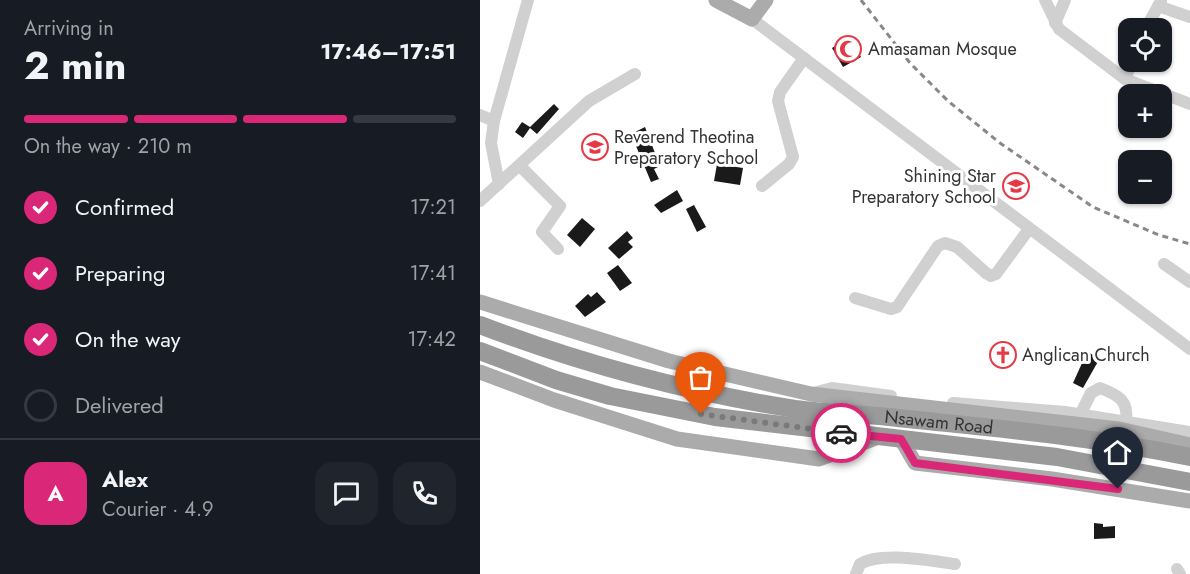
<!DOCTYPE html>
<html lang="en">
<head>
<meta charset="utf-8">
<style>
	:root { --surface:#171b24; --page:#20242c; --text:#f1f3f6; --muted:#9ea1a6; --line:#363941; --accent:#db2777 }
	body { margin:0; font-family:Jost,sans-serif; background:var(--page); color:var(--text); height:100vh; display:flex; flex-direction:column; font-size:22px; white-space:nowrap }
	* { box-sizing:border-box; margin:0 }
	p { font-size:20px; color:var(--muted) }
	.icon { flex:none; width:33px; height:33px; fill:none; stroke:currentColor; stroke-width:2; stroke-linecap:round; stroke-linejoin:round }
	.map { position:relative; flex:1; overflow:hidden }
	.panel { display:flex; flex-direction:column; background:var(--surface); width:480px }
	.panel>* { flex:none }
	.controls { position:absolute; left:638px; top:18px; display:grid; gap:12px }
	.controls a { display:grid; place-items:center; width:54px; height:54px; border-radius:12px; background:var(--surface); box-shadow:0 2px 4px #0004; font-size:30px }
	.pin { position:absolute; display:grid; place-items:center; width:51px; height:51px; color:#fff; margin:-62px -26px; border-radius:50% 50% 50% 0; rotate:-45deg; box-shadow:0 0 6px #0007 }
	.pin .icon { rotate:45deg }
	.courier { position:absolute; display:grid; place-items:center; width:60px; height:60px; margin:-30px; border:4px solid #db2777; border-radius:50%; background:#fff; color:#222; box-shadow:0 2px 8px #0007 }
	.overview em { font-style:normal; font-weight:700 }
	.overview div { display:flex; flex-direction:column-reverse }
	.overview { display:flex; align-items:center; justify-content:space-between; height:102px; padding:0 24px }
	h1 { font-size:39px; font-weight:700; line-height:45px }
	.bar { display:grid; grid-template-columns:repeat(4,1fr); gap:9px 6px; align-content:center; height:72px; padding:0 24px }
	.bar i { height:8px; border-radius:4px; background:var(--line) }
	.bar .active { background:var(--accent) }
	.bar p { grid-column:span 4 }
	.line { display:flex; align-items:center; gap:15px; padding:0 24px; border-top:2px solid var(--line) }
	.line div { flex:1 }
	.round { display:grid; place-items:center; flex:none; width:63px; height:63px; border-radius:18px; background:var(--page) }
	ol { padding:0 24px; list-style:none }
	li { display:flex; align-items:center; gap:18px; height:66px }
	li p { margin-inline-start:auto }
	li .icon { padding:6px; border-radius:50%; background:var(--accent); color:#fff; stroke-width:4 }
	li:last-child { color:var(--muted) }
	li i { width:33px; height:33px; border:3px solid var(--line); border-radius:50% }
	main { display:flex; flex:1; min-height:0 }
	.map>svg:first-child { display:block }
</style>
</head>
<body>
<main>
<section class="panel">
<div class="overview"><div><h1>2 min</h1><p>Arriving in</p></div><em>17:46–17:51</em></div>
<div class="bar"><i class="active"></i><i class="active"></i><i class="active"></i><i></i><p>On the way · 210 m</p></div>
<ol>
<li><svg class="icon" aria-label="check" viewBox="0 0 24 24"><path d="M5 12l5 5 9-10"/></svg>Confirmed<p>17:21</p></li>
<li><svg class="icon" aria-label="check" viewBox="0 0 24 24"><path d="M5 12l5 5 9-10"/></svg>Preparing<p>17:41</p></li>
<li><svg class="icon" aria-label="check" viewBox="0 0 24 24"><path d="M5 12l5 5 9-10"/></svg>On the way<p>17:42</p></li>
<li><i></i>Delivered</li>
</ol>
<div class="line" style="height:108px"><b class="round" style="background:var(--accent);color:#fff">A</b><div><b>Alex</b><p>Courier · 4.9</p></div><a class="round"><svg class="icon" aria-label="chat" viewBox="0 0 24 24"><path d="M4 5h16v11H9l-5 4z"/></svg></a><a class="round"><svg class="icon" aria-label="phone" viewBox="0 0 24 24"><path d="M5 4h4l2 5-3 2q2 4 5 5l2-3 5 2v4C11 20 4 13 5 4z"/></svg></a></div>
</section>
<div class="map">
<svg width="710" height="574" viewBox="0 0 710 574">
	<rect width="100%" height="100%" fill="#fff"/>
	<g fill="#1a1a1a">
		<polygon points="370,37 381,57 363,67 352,48"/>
		<polygon points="74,104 79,109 57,134 50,128 43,138 35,132 42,122 50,127"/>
		<polygon points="165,127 180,166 174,169 179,179 171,182 151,134"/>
		<polygon points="237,164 263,168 260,185 234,181"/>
		<polygon points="197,190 203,201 181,213 174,205"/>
		<polygon points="214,205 226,227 217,232 206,209"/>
		<polygon points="102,218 115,229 100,247 87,235"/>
		<polygon points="147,231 153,238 148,242 153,247 139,259 128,248"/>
		<polygon points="138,265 152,283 140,291 127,273"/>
		<polygon points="117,292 126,302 105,317 95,306 108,294 111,297"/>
		<polygon points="607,352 620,358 603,388 593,383"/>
		<polygon points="614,523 623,524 623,527 635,526 635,538 614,539"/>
	</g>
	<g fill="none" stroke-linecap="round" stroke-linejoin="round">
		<g stroke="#d0d0d0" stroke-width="12">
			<polyline points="565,0 579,29 645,79 710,104"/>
			<polyline points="678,6 710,17"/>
			<polyline points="272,19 710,349"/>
			<polyline points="575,23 585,0"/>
			<polyline points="666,28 681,1"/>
			<polyline points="645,79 652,62"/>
			<polyline points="0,115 14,121"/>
			<polyline points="40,166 80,206 62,232 78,249"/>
			<polyline points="19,184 11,143 14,121 48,0"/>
			<polyline points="282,186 309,164 313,157 298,101 300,92 324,58"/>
			<polyline points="0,201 109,101 155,74"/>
			<polyline points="684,264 710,282"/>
			<polyline points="375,298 411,309 417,307 458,246 465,243 477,247 506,273 511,276 516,274 549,229"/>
			<polyline points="337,392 352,388 411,396"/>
			<polyline points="473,403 585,412 710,432"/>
			<path d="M600,415l11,-22 9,-5c18,7 29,12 26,34"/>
			<polyline points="697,569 700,574"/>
			<path d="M376,574l4,-10c21,-13 71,-3 95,0"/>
		</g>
		<g stroke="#ababab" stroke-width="15">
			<polyline points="236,0 272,19 286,0"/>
			<polyline points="0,302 189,361 331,394 639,429 710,445"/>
			<polyline points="0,372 74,400 197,439 339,459 399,437"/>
			<polyline points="421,439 435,463 572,479 710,501"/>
		</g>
		<g stroke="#9a9a9a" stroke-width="18">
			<path id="s1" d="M0,325c102,39 207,67 315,84 31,4 63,5 94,8 101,11 202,19 301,40"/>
			<polyline points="0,351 76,380 130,396 235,417 577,457 710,482"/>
		</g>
		<polyline stroke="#888" stroke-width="3" stroke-dasharray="6 4.5" stroke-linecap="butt" points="381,0 430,63 468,101 520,143 613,207 679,235 710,244"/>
	</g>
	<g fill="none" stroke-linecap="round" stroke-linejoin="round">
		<polyline stroke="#7a7a7a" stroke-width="6" stroke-dasharray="0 10.8" points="221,414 361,433"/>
		<polyline stroke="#db2777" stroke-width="8" points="361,433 421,439 435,463 638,489"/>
	</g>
	<defs>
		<symbol id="mosque-ring" viewBox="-11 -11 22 22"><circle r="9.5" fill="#fff" stroke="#e63946" stroke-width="1.5"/><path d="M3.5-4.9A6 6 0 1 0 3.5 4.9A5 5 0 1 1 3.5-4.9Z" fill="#e63946"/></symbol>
		<symbol id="school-ring" viewBox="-11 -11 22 22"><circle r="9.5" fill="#fff" stroke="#e63946" stroke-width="1.5"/><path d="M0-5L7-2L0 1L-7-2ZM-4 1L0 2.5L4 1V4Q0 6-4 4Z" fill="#e63946"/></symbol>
		<symbol id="church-ring" viewBox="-11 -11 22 22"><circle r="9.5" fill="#fff" stroke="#e63946" stroke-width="1.5"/><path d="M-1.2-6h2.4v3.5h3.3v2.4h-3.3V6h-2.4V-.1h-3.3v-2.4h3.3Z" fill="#e63946"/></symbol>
	</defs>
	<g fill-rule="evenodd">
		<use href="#mosque-ring" x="353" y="34" width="30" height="30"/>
		<use href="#school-ring" x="100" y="132" width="30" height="30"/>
		<use href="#school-ring" x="521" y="171" width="30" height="30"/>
		<use href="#church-ring" x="508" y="340" width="30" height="30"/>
	</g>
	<g text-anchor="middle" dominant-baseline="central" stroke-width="6" stroke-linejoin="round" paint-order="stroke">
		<g font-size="18" fill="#333" stroke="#fff" text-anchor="start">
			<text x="388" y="49">Amasaman Mosque</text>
			<text x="134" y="137">Reverend Theotina<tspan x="134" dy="21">Preparatory School</tspan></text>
			<text x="516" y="176" text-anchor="end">Shining Star<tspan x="516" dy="21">Preparatory School</tspan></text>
			<text x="542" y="355">Anglican Church</text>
		</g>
		<g font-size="18" fill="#333" stroke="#fff">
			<text stroke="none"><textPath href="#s1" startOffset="471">Nsawam Road</textPath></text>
		</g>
	</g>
</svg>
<div class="controls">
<a><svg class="icon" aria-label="locate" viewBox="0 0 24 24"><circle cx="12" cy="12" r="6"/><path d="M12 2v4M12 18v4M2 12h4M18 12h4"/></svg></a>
<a>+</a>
<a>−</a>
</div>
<div class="pin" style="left:221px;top:414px;background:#ea580c"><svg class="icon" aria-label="bag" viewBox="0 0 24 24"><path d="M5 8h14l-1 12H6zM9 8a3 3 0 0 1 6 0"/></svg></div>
<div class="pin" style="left:638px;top:489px;background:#1f2937"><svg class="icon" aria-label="home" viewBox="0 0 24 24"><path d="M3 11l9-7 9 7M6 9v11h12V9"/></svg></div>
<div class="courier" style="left:361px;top:433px"><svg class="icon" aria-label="car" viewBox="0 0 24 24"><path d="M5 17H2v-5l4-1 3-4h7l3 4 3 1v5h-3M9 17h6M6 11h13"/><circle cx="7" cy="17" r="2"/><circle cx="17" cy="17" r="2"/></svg></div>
</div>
</main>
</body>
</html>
